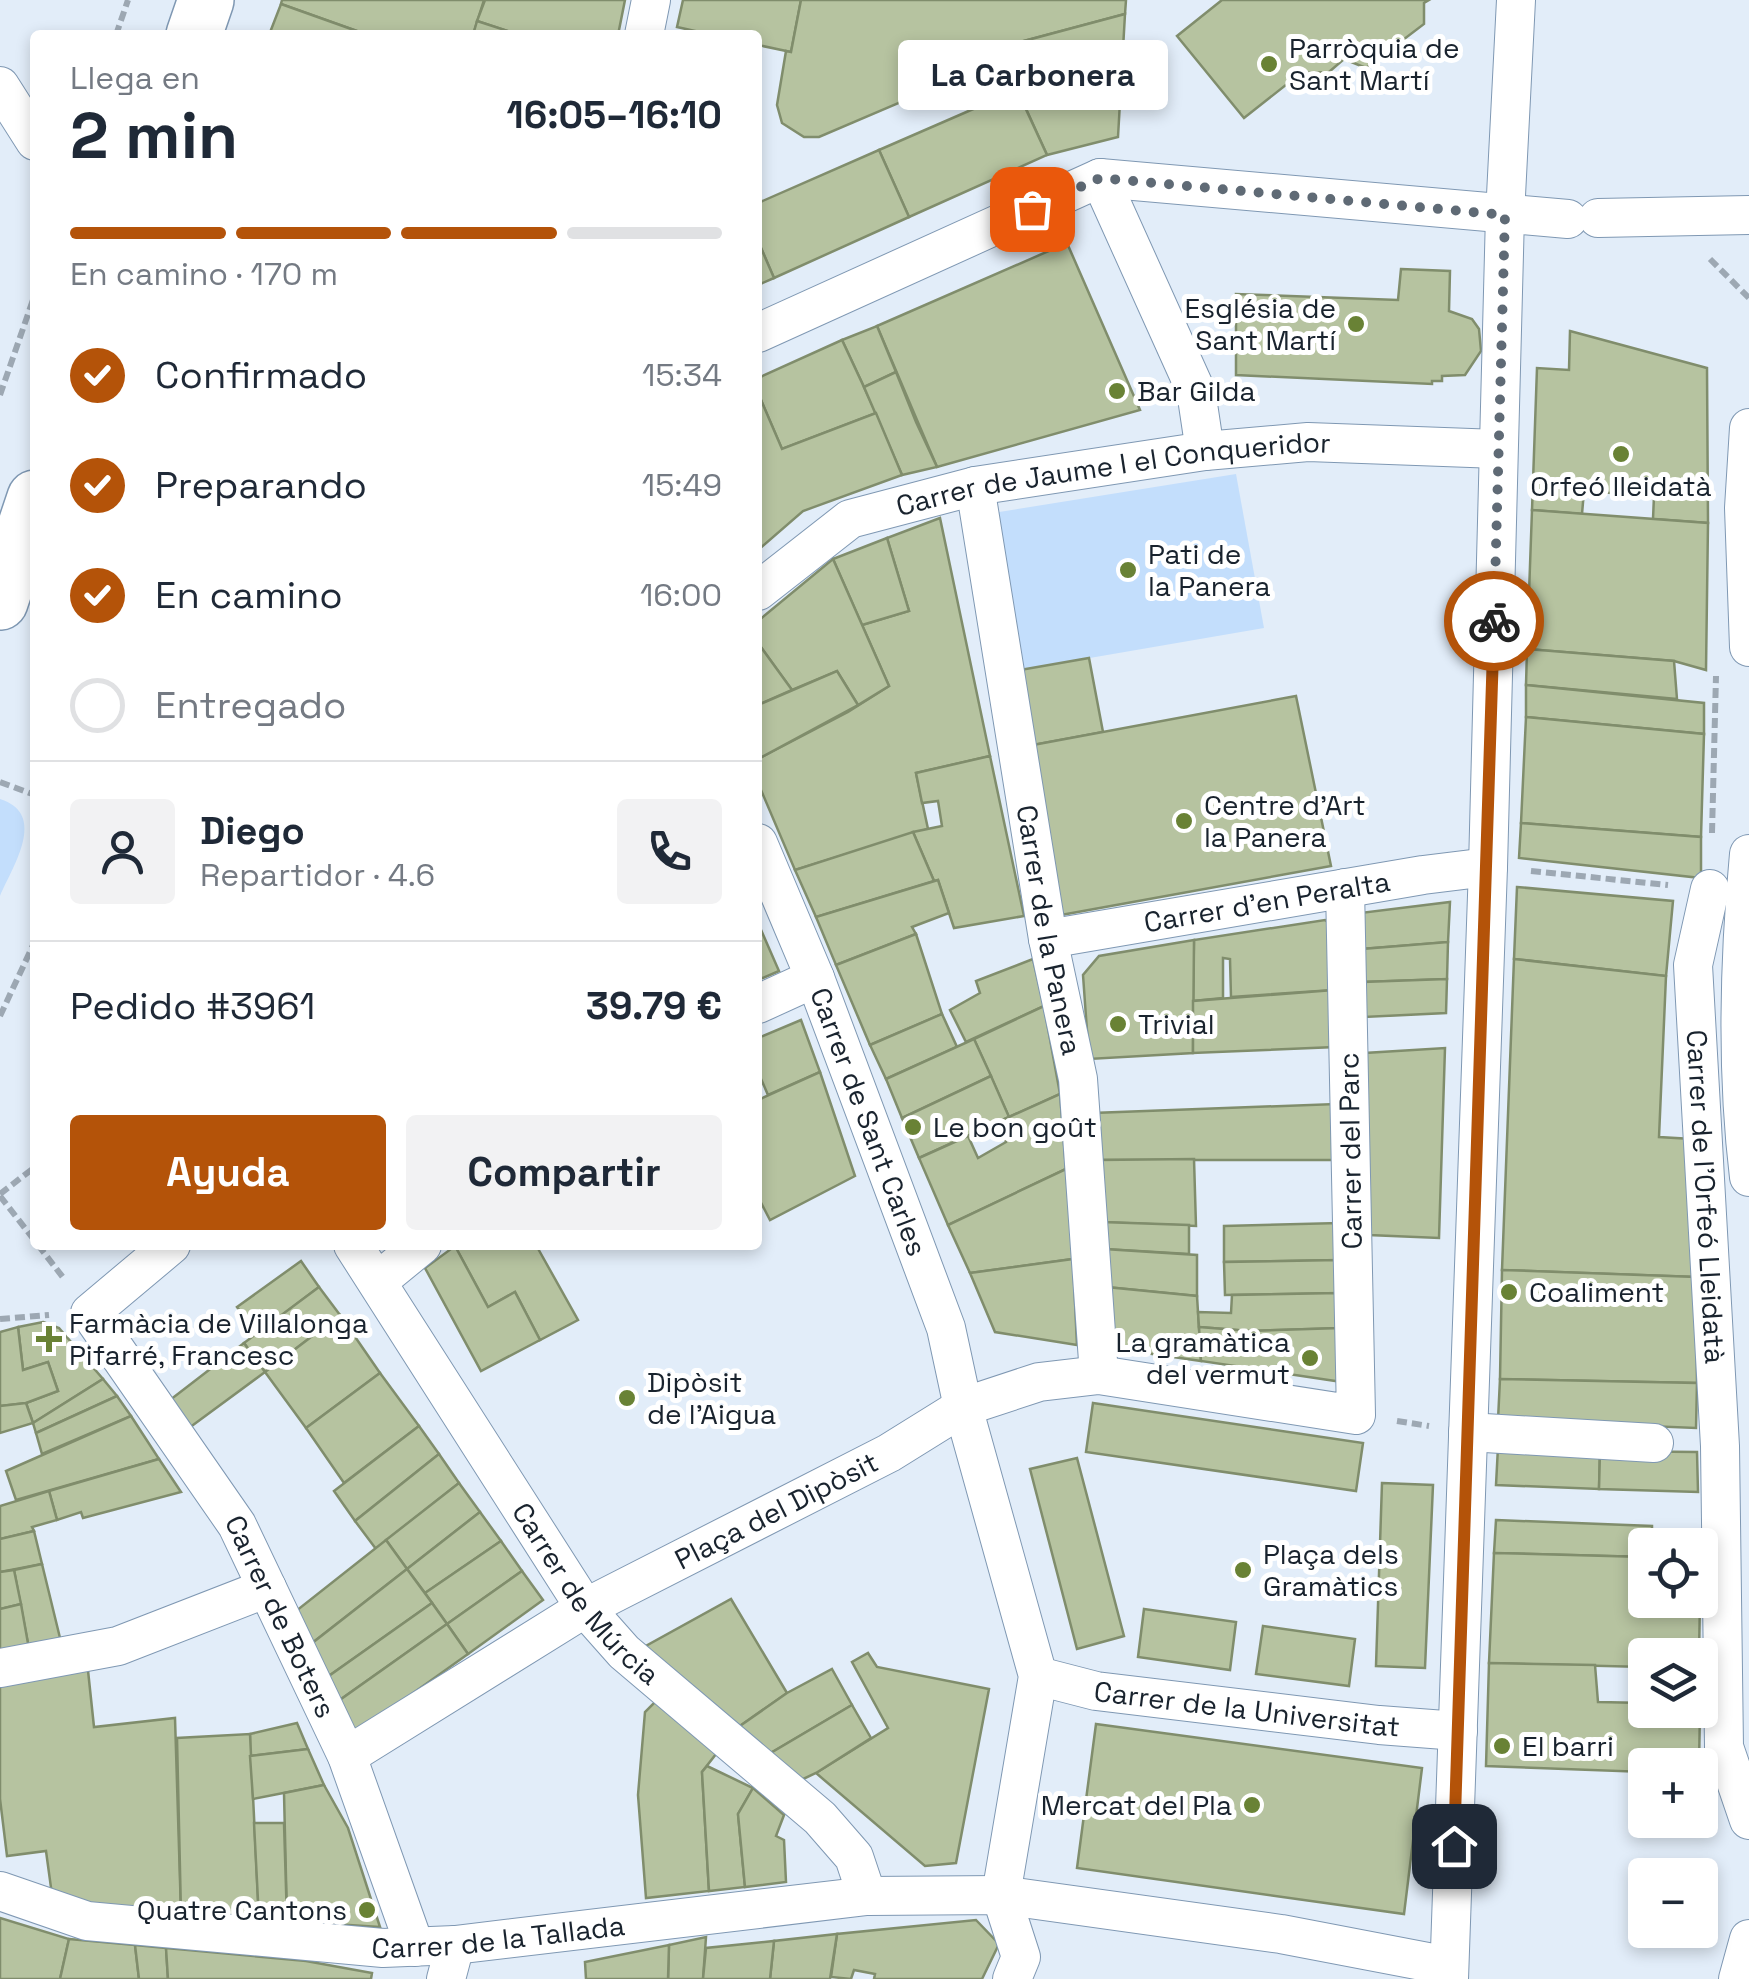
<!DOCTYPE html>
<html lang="es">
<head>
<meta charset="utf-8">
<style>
	:root { --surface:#fff; --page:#f2f2f3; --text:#1f2937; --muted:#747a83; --line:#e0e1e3; --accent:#b45309 }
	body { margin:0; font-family:"Space Grotesk",sans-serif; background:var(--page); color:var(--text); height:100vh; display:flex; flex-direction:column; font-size:38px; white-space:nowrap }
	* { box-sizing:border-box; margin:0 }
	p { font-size:32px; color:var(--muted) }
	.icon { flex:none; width:55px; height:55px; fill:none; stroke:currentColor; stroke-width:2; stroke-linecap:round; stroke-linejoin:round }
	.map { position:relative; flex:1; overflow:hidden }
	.drawer { position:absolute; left:30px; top:30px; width:732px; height:1220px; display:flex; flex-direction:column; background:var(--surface); border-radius:10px; box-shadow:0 5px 15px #0003 }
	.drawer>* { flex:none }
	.tools { position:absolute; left:1628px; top:1528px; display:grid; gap:20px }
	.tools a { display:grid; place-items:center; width:90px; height:90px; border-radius:10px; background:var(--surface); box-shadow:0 5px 15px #0003; font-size:50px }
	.pin { position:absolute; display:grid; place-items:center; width:85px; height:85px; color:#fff; margin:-42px; border-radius:20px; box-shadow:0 5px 15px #0006 }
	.courier { position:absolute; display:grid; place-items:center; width:100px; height:100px; margin:-50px; border:8px solid #b45309; border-radius:50%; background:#fff; color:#222; box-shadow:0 2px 12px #0007 }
	.bubble { position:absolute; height:70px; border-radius:10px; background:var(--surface); box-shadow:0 5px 15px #0003; font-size:32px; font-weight:800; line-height:70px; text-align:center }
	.summary em { font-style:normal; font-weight:800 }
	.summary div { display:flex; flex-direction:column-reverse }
	.summary { display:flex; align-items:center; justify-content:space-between; height:170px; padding:0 40px }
	h1 { font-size:65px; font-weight:800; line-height:75px }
	.bar { display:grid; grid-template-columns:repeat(4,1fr); gap:15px 10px; align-content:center; height:120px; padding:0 40px }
	.bar i { height:12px; border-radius:8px; background:var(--line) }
	.bar .active { background:var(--accent) }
	.bar p { grid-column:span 4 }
	.line { display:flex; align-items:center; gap:25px; padding:0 40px; border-top:2px solid var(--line) }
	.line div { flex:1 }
	.round { display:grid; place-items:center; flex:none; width:105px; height:105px; border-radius:10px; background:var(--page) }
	ol { padding:0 40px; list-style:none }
	li { display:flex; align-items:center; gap:30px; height:110px }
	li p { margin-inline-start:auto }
	li .icon { padding:10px; border-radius:50%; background:var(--accent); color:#fff; stroke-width:4 }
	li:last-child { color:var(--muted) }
	li i { width:55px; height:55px; border:5px solid var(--line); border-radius:50% }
	.button { display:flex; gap:20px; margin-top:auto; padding:20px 40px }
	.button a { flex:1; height:115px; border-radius:10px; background:var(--accent); color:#fff; font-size:40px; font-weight:800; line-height:115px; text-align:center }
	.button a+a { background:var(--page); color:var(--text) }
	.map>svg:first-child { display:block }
</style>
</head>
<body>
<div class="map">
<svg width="1749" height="1979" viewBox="0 0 1749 1979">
	<rect width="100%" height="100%" fill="#e2edf9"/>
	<g fill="#c3defc">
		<polygon points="1236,474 1264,628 1020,670 993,513"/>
		<path d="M0,799c48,15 13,67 0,97z"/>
	</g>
	<g fill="#b6c3a0" stroke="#808d6c" stroke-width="2.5">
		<polygon points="282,0 484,0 473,35 368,35 281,4"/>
		<polygon points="485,0 625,0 618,35 520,35 477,21"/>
		<polygon points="683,0 801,0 791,52 758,45 758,35 713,35 677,27"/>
		<polygon points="801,0 1126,0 1125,14 1024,41 1025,49 819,137 804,137 782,123 777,105 786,51 791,52"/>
		<polygon points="1222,0 1429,0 1424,3 1424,24 1366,68 1344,59 1329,72 1301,73 1244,118 1177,36"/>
		<polygon points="281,4 368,35 269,35"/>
		<polygon points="1125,14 1118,137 1047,155 1023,102 1029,100 1024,41"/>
		<polygon points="477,21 520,35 473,35"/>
		<polygon points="1017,90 1047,155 909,217 879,150"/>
		<polygon points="879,150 909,217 774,278 758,241 758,203"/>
		<polygon points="758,241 774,278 758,285"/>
		<polygon points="1067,243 1140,410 937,467 877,326"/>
		<polygon points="1401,269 1450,271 1449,311 1472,319 1479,329 1481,351 1465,375 1442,376 1442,381 1432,381 1432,384 1236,375 1236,294 1398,300"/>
		<polygon points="877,326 896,372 864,387 842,340"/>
		<polygon points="1570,331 1707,368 1708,523 1653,519 1654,496 1584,491 1582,514 1532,510 1537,368 1569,370"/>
		<polygon points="842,340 876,413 782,449 758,393 758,378"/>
		<polygon points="896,372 916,422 937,467 902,475 864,387"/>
		<polygon points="758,393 782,449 876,413 902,475 803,511 758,550"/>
		<polygon points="1532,510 1708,523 1706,670 1674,661 1527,649"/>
		<polygon points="940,518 990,756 916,773 928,829 795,870 758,783 758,759 848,712 889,686 862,625 909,611 887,538"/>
		<polygon points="887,538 909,611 862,625 833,559"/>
		<polygon points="833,559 889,686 858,705 837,671 792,690 758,643 758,621"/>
		<polygon points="758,643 792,690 758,705"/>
		<polygon points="1527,649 1674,661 1677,699 1526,685"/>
		<polygon points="1089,658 1103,732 1033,745 1020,670"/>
		<polygon points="837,671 858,705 758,759 758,705"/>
		<polygon points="1526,685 1704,703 1704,734 1526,717"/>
		<polygon points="1296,696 1331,866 1061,915 1033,745"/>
		<polygon points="1526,717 1704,734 1701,837 1521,823"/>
		<polygon points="990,756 1024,916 954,928 938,880 934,881 913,832 942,826 938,801 922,803 916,773"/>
		<polygon points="1521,823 1701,837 1701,878 1519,858"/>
		<polygon points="913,832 934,881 816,917 795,870"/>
		<polygon points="938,880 949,913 912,927 916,934 836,965 816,917"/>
		<polygon points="1517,887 1673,901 1666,976 1514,959"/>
		<polygon points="1450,902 1448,942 1362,949 1360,913"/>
		<polygon points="1325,920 1333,926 1334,990 1231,997 1230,959 1223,958 1223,998 1193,1001 1194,940"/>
		<polygon points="758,923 779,971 758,980"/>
		<polygon points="916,934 942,1014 870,1045 836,965"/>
		<polygon points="1194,940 1193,1053 1089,1059 1083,975 1099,956"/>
		<polygon points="1448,942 1447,979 1363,982 1362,949"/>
		<polygon points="1033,959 1044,1006 966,1042 950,1010 980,993 976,981"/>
		<polygon points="1514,959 1666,976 1659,1137 1692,1139 1696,1277 1502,1270"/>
		<polygon points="1447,979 1446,1013 1364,1017 1363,982"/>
		<polygon points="1334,990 1335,1047 1193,1053 1193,1001"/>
		<polygon points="1044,1006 1060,1094 1009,1117 974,1039"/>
		<polygon points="942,1014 957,1047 886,1079 870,1045"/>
		<polygon points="801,1020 820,1072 768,1095 758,1072 758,1038"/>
		<polygon points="974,1039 991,1076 902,1118 886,1079"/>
		<polygon points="1445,1048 1439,1238 1369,1235 1365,1053"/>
		<polygon points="820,1072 855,1176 770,1220 758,1197 758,1100"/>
		<polygon points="991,1076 1009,1117 919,1158 902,1118"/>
		<polygon points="1060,1094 1066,1169 948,1225 919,1158 968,1136 978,1158 1006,1142 998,1122"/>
		<polygon points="1336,1104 1337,1160 1097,1160 1093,1113"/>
		<polygon points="1194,1159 1196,1226 1101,1222 1097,1160"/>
		<polygon points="1066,1169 1073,1259 970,1273 948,1225"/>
		<polygon points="1101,1222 1189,1225 1189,1254 1104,1249"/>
		<polygon points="1339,1223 1339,1260 1224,1262 1224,1226"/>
		<polygon points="536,1245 578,1320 540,1340 515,1292 488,1307 455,1246"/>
		<polygon points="455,1246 488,1307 515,1292 540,1340 481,1371 425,1268"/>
		<polygon points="1104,1249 1197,1255 1197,1296 1106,1287"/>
		<polygon points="1073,1259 1077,1345 995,1332 970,1273"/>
		<polygon points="1339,1260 1340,1293 1225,1295 1224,1262"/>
		<polygon points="301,1261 319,1287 257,1334 237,1307"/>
		<polygon points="1502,1270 1696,1277 1697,1383 1500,1379"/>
		<polygon points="319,1287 340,1315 265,1372 244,1343"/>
		<polygon points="1106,1287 1197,1296 1201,1361 1110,1348"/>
		<polygon points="1340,1293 1341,1328 1249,1331 1199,1327 1198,1312 1231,1313 1232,1295"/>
		<polygon points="340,1315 380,1373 306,1428 265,1372"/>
		<polygon points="43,1322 59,1328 103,1379 33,1423 26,1403 58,1391 48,1362 23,1370 18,1327"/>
		<polygon points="18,1327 23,1370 48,1362 58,1391 26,1403 0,1406 0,1332"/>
		<polygon points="1199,1327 1249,1331 1341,1328 1342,1382 1201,1361"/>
		<polygon points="244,1343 265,1372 189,1428 170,1400"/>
		<polygon points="380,1373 419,1426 344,1483 306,1428"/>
		<polygon points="103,1379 117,1396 36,1433 33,1423"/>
		<polygon points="1500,1379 1697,1383 1696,1428 1498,1420"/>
		<polygon points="117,1396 131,1416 42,1454 36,1433"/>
		<polygon points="26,1403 33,1423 0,1433 0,1406"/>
		<polygon points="1093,1403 1363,1443 1356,1491 1086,1452"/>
		<polygon points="131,1416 159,1459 16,1500 6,1471"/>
		<polygon points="419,1426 439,1454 355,1521 334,1491"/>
		<polygon points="1498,1447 1600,1451 1599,1489 1496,1485"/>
		<polygon points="1600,1451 1697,1452 1698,1492 1599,1489"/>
		<polygon points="439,1454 459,1483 376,1549 355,1521"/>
		<polygon points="1077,1458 1124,1636 1077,1649 1030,1469"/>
		<polygon points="159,1459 181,1492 83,1518 81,1512 57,1520 49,1491"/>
		<polygon points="459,1483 480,1512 407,1569 386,1540"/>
		<polygon points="1382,1483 1433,1485 1425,1668 1376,1666"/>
		<polygon points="49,1491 57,1520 32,1527 34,1531 0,1539 0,1506"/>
		<polygon points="480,1512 501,1541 425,1593 407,1569"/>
		<polygon points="1496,1520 1652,1526 1652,1545 1645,1545 1645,1557 1494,1553"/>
		<polygon points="34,1531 42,1564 0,1572 0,1539"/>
		<polygon points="386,1540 407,1569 311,1644 296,1611"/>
		<polygon points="501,1541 522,1571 447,1624 425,1593"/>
		<polygon points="1494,1553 1645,1557 1645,1600 1700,1600 1699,1655 1645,1655 1645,1667 1489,1663"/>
		<polygon points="42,1564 61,1642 29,1649 14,1570"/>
		<polygon points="407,1569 432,1603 326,1678 311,1644"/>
		<polygon points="14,1570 21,1604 0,1609 0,1572"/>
		<polygon points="522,1571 543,1600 468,1654 447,1624"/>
		<polygon points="731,1599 787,1693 737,1728 644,1647"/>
		<polygon points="432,1603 447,1624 337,1702 326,1678"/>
		<polygon points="21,1604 29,1649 0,1655 0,1609"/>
		<polygon points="1144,1609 1236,1622 1230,1670 1138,1657"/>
		<polygon points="447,1624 468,1654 353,1736 337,1702"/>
		<polygon points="1263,1626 1355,1639 1349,1686 1256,1674"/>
		<polygon points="868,1653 877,1667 989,1689 956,1863 925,1866 816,1773 888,1728 852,1662"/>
		<polygon points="87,1661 94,1727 175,1718 181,1913 68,1902 52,1895 46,1851 7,1856 0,1799 0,1677"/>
		<polygon points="1489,1663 1595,1665 1598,1702 1645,1703 1645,1710 1700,1710 1699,1765 1645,1765 1645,1772 1486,1766"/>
		<polygon points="832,1669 852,1705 769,1754 737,1728 787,1693"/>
		<polygon points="660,1697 716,1754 702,1772 709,1891 646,1898 638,1795 645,1712"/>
		<polygon points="852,1705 871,1738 816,1773 799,1781 769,1754"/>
		<polygon points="297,1723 308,1749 250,1756 250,1734"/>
		<polygon points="1096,1724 1422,1768 1404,1914 1077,1868"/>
		<polygon points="250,1734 259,1920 181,1913 177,1738"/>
		<polygon points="308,1749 324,1785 253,1799 250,1756"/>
		<polygon points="707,1766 753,1788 738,1814 745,1887 709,1891 702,1772"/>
		<polygon points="324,1785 348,1828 380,1927 287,1921 284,1793"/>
		<polygon points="753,1788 784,1815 776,1836 784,1840 786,1882 745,1887 738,1814"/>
		<polygon points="254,1823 284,1823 287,1921 259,1920"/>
		<polygon points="0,1918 69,1939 60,1979 0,1979"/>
		<polygon points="976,1920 999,1944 982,1979 874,1979 875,1974 854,1970 851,1979 831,1977 837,1934"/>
		<polygon points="837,1934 830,1979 770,1979 774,1941"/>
		<polygon points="706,1937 703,1979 668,1979 669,1945"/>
		<polygon points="69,1939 135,1945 139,1979 60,1979"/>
		<polygon points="774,1941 770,1979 703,1979 706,1948"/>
		<polygon points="135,1945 166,1948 168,1979 139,1979"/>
		<polygon points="669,1945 668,1979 586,1979 585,1962"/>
		<polygon points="166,1948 306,1961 372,1973 371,1979 168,1979"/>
	</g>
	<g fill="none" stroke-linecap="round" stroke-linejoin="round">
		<defs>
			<g id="street">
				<polyline points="644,35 651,0"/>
				<polyline points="0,86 35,141"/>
				<polyline points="1100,178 1196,391 1205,451"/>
				<polyline points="1598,218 1749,215"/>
				<polyline points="758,333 1100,178 1568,219"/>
				<polyline points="1749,428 1744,508 1749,647"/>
				<path id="s1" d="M975,486l73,453 30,140 21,296"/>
				<path id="s2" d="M758,591l92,-72 125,-33 230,-35 103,-9 190,7"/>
				<path id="s3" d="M758,843l57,135 131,350 17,79 75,269 -37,219 20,62 -9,22"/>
				<path d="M1749,854c-10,107 -13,216 0,323"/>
				<path id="s4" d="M1710,889l-17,76 27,481 4,301 25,73"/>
				<path id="s5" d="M1048,939l375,-64 65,-8"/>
				<polyline points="758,1004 815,978"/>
				<path id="s6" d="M171,1245l-81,68 147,212 110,231 68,191"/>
				<path id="s7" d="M353,1245l232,363 39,44 196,166 34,39 13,39"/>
				<polyline points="378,1281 422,1245"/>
				<polyline points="1468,1432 1654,1443"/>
				<polyline points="0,1668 118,1646 267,1588"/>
				<path id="s8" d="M1038,1676l58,15 283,34 79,6"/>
				<path id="s9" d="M347,1756l238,-148 304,-155 74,-46 76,-25 60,-7 257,40 -11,-527"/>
				<path id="s10" d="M0,1891l87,30 296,27 72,-3 412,-49 134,-1 280,39 167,32"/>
				<polyline points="446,1979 455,1945"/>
				<polyline points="1449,1979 1488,867 1505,215 1516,0"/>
				<polyline points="1738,1979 1749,1939"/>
			</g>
			<g id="secondary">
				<polyline points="194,35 206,0"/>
				<polyline points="0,602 35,498"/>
			</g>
		</defs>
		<use href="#street" stroke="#7f98b3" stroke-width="40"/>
		<use href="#secondary" stroke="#7f98b3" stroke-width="58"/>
		<g stroke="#9da8b3" stroke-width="6" stroke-dasharray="10 5" stroke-linecap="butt">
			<polyline points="116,35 128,0"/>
			<polyline points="1710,259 1749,298"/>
			<polyline points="0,395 35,294"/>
			<polyline points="0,782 35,795"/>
			<polyline points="1712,833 1716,676"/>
			<polyline points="1531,871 1668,885"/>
			<polyline points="0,1016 35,941"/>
			<polyline points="0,1194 35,1167"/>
			<polyline points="0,1196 35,1241"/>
			<polyline points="38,1245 65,1280"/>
			<polyline points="0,1319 49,1315"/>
			<polyline points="1397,1421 1429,1426"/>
		</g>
		<use href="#street" stroke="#fff" stroke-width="38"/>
		<use href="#secondary" stroke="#fff" stroke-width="55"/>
	</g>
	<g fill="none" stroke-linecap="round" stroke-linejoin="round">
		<polyline stroke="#5f6a75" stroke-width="10" stroke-dasharray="0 18" points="1032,209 1100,178 1505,215 1494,621"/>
		<polyline stroke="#b45309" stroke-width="12" points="1454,1846 1494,621"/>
	</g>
	<g fill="#698235" stroke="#fff" stroke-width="4">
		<circle cx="1269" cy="64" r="10"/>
		<circle cx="1356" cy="324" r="10"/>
		<circle cx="1117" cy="391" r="10"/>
		<circle cx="1621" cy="454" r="10"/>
		<circle cx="1128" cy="570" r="10"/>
		<circle cx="1184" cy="821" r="10"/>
		<circle cx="1118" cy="1024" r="10"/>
		<circle cx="913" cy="1127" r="10"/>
		<circle cx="1509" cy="1292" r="10"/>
		<path d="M44 1324h10v10h10v10h-10v10h-10v-10h-10v-10h10z"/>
		<circle cx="1310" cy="1358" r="10"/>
		<circle cx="627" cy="1398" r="10"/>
		<circle cx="1243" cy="1570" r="10"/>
		<circle cx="1502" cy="1746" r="10"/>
		<circle cx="1252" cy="1805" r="10"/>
		<circle cx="367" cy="1910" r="10"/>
	</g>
	<g text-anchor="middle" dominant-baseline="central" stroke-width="10" stroke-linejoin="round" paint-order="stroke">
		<g font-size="28" fill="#19232e" stroke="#fff" text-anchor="start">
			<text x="1289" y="48">Parròquia de<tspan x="1289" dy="32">Sant Martí</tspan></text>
			<text x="1336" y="308" text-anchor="end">Església de<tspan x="1336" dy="32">Sant Martí</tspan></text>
			<text x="1137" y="391">Bar Gilda</text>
			<text x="1621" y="486" text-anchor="middle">Orfeó lleidatà</text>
			<text x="1148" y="554">Pati de<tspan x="1148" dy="32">la Panera</tspan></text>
			<text x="1204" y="805">Centre d'Art<tspan x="1204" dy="32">la Panera</tspan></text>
			<text x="1138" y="1024">Trivial</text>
			<text x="933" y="1127">Le bon goût</text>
			<text x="1529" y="1292">Coaliment</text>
			<text x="69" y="1323">Farmàcia de Villalonga<tspan x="69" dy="32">Pifarré, Francesc</tspan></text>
			<text x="1290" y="1342" text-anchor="end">La gramàtica<tspan x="1290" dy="32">del vermut</tspan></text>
			<text x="647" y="1382">Dipòsit<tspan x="647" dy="32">de l'Aigua</tspan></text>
			<text x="1263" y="1554">Plaça dels<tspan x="1263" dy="32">Gramàtics</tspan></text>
			<text x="1522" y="1746">El barri</text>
			<text x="1232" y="1805" text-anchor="end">Mercat del Pla</text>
			<text x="347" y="1910" text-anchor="end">Quatre Cantons</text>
		</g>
		<g font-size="28" fill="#19232e" stroke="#fff">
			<text stroke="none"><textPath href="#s2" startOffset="385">Carrer de Jaume I el Conqueridor</textPath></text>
			<text stroke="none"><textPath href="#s5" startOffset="222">Carrer d'en Peralta</textPath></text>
			<text stroke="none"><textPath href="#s1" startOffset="450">Carrer de la Panera</textPath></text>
			<text stroke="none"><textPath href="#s3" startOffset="300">Carrer de Sant Carles</textPath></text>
			<text transform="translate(1350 1151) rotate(-91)">Carrer del Parc</text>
			<text stroke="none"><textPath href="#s4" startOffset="310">Carrer de l'Orfeó Lleidatà</textPath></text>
			<text stroke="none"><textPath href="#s9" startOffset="495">Plaça del Dipòsit</textPath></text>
			<text stroke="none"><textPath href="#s7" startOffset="420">Carrer de Múrcia</textPath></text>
			<text stroke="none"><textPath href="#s6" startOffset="465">Carrer de Boters</textPath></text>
			<text stroke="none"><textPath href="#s8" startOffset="212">Carrer de la Universitat</textPath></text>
			<text stroke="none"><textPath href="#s10" startOffset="505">Carrer de la Tallada</textPath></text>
		</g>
	</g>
</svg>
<div class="tools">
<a><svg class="icon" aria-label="locate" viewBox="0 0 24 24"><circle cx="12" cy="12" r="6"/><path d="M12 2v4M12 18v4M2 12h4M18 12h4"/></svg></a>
<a><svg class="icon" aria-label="layers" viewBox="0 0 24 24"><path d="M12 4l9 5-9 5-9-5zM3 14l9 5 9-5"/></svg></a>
<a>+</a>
<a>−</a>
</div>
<div class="pin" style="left:1032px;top:209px;background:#ea580c"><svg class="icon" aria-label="bag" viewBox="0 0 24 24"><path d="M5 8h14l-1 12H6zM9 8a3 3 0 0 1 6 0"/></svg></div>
<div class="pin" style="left:1454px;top:1846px;background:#1f2937"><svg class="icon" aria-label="home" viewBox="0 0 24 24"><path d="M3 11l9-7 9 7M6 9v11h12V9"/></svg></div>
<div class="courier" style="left:1494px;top:621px"><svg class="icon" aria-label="bike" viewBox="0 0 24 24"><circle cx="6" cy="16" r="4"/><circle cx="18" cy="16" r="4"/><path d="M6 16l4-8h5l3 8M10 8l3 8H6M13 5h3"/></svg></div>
<div class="bubble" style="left:898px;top:40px;width:270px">La Carbonera</div>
<section class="drawer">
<div class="summary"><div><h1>2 min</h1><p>Llega en</p></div><em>16:05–16:10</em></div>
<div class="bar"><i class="active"></i><i class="active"></i><i class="active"></i><i></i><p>En camino · 170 m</p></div>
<ol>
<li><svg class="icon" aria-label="check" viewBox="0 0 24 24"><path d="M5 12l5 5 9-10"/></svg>Confirmado<p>15:34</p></li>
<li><svg class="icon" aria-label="check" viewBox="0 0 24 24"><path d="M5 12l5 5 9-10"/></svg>Preparando<p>15:49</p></li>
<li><svg class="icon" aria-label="check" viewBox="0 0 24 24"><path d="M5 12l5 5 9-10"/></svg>En camino<p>16:00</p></li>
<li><i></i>Entregado</li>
</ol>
<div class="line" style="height:180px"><a class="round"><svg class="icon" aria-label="person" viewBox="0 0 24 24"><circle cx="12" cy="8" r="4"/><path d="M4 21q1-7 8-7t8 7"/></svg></a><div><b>Diego</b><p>Repartidor · 4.6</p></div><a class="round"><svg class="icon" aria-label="phone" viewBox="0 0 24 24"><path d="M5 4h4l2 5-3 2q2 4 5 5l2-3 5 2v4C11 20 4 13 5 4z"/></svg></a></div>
<div class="line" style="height:130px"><div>Pedido #3961</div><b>39.79 €</b></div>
<div class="button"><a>Ayuda</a><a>Compartir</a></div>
</section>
</div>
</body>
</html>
